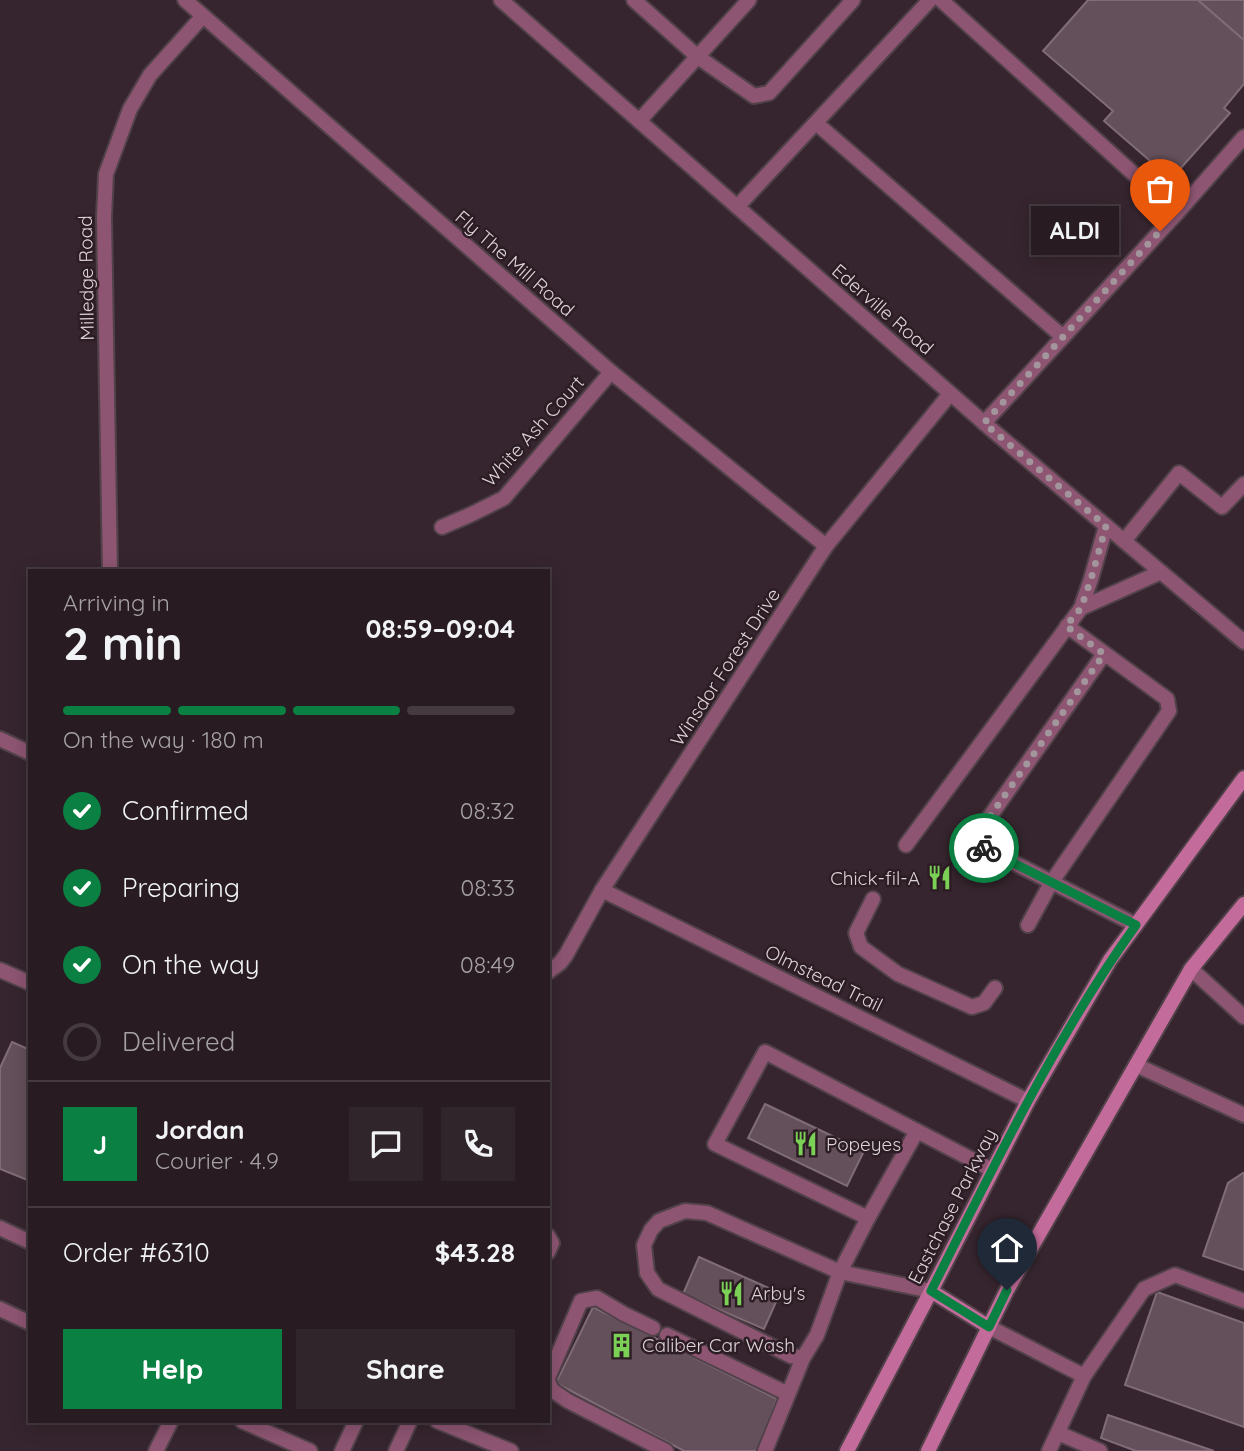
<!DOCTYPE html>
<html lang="en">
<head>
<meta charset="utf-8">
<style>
	:root { --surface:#281c22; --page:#30252a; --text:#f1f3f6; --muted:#a5a1a5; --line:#443a40; --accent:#0b8043 }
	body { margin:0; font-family:Quicksand,sans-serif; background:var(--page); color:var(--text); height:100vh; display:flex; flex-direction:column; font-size:26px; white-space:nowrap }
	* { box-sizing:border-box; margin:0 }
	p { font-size:23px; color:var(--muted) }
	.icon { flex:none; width:38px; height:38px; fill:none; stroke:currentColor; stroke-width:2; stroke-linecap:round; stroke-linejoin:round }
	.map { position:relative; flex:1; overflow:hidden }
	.panel { position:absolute; left:28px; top:569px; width:522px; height:854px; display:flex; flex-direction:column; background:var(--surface); border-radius:0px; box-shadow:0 4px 18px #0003,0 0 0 2px var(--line) }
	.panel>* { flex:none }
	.pin { position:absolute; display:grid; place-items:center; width:60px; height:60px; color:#fff; margin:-72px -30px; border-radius:50% 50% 50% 0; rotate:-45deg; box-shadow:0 0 7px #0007 }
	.pin .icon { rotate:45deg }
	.courier { position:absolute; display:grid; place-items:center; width:70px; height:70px; margin:-35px; border:5px solid #0b8043; border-radius:50%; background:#fff; color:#222; box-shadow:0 2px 9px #0007 }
	.bubble { position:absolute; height:49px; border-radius:0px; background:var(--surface); box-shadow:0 4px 18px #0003,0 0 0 2px var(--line); font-size:23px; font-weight:700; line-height:49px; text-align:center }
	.summary em { font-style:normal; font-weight:700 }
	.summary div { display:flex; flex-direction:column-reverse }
	.summary { display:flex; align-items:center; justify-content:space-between; height:119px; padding:0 35px }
	h1 { font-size:46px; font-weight:700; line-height:52px }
	.bar { display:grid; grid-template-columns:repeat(4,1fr); gap:10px 7px; align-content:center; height:84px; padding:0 35px }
	.bar i { height:9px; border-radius:5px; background:var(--line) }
	.bar .current { background:var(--accent) }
	.bar p { grid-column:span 4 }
	.line { display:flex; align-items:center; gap:18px; padding:0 35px; border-top:2px solid var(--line) }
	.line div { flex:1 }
	.round { display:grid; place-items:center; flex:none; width:74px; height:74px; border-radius:0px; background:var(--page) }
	ol { padding:0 35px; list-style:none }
	li { display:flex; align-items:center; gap:21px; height:77px }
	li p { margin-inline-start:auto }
	li .icon { padding:7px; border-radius:50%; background:var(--accent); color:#fff; stroke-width:4 }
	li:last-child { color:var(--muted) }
	li i { width:38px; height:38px; border:4px solid var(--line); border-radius:50% }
	.cta { display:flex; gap:14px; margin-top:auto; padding:14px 35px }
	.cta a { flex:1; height:80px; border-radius:0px; background:var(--accent); color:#fff; font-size:28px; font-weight:700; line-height:80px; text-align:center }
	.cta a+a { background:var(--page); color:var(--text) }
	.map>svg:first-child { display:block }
</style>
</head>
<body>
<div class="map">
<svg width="1244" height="1451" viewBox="0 0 1244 1451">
	<rect width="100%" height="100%" fill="#36252e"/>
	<g fill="#64505a" stroke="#806c76" stroke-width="2">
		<polygon points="1088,0 1198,0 1244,40 1244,84 1224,108 1230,113 1171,179 1104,121 1113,111 1043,51"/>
		<polygon points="1198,0 1244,0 1244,40"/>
		<polygon points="12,1042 30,1050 30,1181 0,1169 0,1068"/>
		<polygon points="765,1104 864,1151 847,1186 748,1138"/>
		<polygon points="1243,1173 1244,1173 1244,1270 1203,1256 1228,1183"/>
		<polygon points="699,1257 780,1293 764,1329 683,1294"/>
		<polygon points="1157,1292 1244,1323 1244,1427 1125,1385"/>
		<polygon points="593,1307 777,1399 757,1451 684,1451 556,1383"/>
		<polygon points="1108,1415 1214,1451 1136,1451 1101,1438"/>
	</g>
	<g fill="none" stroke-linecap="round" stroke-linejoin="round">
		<defs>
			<g id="service">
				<polyline points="634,0 698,57 754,96 769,93 853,0"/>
				<polyline points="941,0 1177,213"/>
				<polyline points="639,121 749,0"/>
				<polyline points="816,123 1063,337"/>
				<polyline points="737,207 930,0"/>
				<polyline points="984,423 1177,213 1244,137"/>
				<polyline points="1106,526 1091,579 1081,608 1161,572"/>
				<polyline points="1124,541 1179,473 1222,507 1244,484"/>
				<polyline points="1104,654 979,832 981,846 1136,925"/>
				<polyline points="906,845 1081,608"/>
				<polyline points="873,899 856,933 861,947 898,974 972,1007 984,1003 995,988"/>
				<polyline points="1028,925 1051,883 1169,711 1167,699 1067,626"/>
				<polyline points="1191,969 1244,1017"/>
				<polyline points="0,970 30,983"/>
				<polyline points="1136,1065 1244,1115"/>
				<polyline points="868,1218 715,1144 765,1052 992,1170"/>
				<polyline points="0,1228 30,1242"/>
				<polyline points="548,1236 552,1243 548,1252"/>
				<polyline points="0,1309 30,1323"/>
				<polyline points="989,1327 1084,1376 1049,1451"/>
				<polyline points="667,1335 788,1394"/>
				<polyline points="803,1358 791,1356 658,1289 647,1273 644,1245 651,1230 659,1221 685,1211 707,1213 840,1272 931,1291"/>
				<polyline points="1084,1376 1144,1289 1175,1275 1244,1301"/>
				<polyline points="548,1378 581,1301 597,1298 624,1314 653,1328"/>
				<polyline points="548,1381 552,1390 568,1401 666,1451"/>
				<polyline points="242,1421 310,1451"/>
				<polyline points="437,1421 511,1451"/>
				<polyline points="1058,1433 1100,1451"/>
				<polyline points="156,1451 171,1421"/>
				<polyline points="342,1451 356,1421"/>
				<polyline points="396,1451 410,1421"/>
				<polyline points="765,1451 803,1358 817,1335 840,1272 868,1218 917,1131"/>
			</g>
			<g id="minor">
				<polyline points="185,0 611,372 826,546"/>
				<polyline points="442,527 472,514 504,498 611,372"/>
				<polyline points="110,570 104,217 106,174 130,109 150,75 203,16"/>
				<polyline points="0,739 30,753"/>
				<polyline points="602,890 1028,1101"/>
				<polyline points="548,972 560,963 566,955 602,890 826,546 950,394"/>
			</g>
			<polyline id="tertiary" points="501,0 991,429 1244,642"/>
			<g id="secondary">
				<polyline points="931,1291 989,1327"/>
				<polyline points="847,1451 931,1291 1028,1101 1110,960 1244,778"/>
				<polyline points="928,1451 1007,1290 1191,969 1244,904"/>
			</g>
		</defs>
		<use href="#service" stroke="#514149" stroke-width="18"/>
		<use href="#minor" stroke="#514149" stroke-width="18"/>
		<use href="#tertiary" stroke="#514149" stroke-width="18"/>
		<use href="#secondary" stroke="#514149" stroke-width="18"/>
		<use href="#service" stroke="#8d5572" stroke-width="14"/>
		<use href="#minor" stroke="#8d5572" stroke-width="14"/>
		<use href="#tertiary" stroke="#8d5572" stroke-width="14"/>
		<use href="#secondary" stroke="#c36b9a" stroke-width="14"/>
	</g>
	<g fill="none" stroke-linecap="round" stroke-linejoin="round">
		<polyline stroke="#a3959c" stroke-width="7" stroke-dasharray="0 12.6" points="984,848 981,846 979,832 1104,654 1066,626 1081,608 1091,579 1106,526 984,423 1160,231"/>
		<path stroke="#0b8043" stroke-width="9" d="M984,848l152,77c-82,114 -142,242 -205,366l58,36 18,-37"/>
	</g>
	<defs>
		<symbol id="restaurant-bare" viewBox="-9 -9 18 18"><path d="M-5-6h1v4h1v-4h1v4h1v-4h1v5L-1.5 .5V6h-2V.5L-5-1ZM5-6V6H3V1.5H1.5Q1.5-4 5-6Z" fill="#7bd156" stroke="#2c1c24" stroke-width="2.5" paint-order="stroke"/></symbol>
		<symbol id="building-bare" viewBox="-9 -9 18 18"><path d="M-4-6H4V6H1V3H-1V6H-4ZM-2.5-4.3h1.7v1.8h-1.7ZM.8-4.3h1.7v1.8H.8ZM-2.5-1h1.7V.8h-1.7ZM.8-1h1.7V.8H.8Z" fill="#7bd156" stroke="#2c1c24" stroke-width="2.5" paint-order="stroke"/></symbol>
	</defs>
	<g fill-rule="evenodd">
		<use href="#restaurant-bare" x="922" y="860" width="35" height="35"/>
		<use href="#restaurant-bare" x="788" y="1126" width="35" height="35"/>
		<use href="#restaurant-bare" x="714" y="1276" width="35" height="35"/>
		<use href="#building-bare" x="604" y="1328" width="35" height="35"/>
	</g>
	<g text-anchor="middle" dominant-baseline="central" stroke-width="5" stroke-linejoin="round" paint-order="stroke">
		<g font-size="19" fill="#ddd2d7" stroke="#2c1c24">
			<text transform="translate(515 263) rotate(41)">Fly The Mill Road</text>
			<text transform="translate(86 278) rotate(-91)">Milledge Road</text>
			<text transform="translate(883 309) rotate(41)">Ederville Road</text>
			<text transform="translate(533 431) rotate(-48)">White Ash Court</text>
			<text transform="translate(725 667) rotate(-57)">Winsdor Forest Drive</text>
			<text transform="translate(824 978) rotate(26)">Olmstead Trail</text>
			<text transform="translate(952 1206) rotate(-63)">Eastchase Parkway</text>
		</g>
		<g font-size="19" fill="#ddd2d7" stroke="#2c1c24" text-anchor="start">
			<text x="920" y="878" text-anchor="end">Chick-fil-A</text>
			<text x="826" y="1144">Popeyes</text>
			<text x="751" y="1293">Arby's</text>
			<text x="642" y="1345">Caliber Car Wash</text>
		</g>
	</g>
</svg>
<div class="pin" style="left:1160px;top:231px;background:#ea580c"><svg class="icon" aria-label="bag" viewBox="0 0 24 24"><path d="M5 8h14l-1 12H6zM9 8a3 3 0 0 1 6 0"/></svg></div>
<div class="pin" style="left:1007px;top:1290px;background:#1f2937"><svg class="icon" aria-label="home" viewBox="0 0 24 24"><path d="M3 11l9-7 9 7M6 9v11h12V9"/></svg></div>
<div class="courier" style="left:984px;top:848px"><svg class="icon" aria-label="bike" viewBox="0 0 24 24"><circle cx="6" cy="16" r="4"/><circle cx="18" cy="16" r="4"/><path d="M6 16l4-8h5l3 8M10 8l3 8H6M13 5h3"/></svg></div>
<div class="bubble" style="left:1031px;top:206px;width:88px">ALDI</div>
<section class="panel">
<div class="summary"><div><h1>2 min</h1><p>Arriving in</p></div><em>08:59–09:04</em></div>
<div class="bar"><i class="current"></i><i class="current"></i><i class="current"></i><i></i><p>On the way · 180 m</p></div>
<ol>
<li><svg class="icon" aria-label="check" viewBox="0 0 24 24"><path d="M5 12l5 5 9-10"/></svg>Confirmed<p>08:32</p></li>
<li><svg class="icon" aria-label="check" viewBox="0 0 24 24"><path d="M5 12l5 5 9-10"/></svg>Preparing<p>08:33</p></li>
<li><svg class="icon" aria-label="check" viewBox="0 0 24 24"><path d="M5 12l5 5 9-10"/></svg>On the way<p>08:49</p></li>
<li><i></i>Delivered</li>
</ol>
<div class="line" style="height:126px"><b class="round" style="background:var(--accent);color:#fff">J</b><div><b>Jordan</b><p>Courier · 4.9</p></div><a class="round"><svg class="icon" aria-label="chat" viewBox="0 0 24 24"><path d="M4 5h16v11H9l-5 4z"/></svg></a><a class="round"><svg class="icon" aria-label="phone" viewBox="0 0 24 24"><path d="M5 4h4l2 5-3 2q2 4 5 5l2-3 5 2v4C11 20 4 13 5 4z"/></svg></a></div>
<div class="line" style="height:91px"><div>Order #6310</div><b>$43.28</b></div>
<div class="cta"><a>Help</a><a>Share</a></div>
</section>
</div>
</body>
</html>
